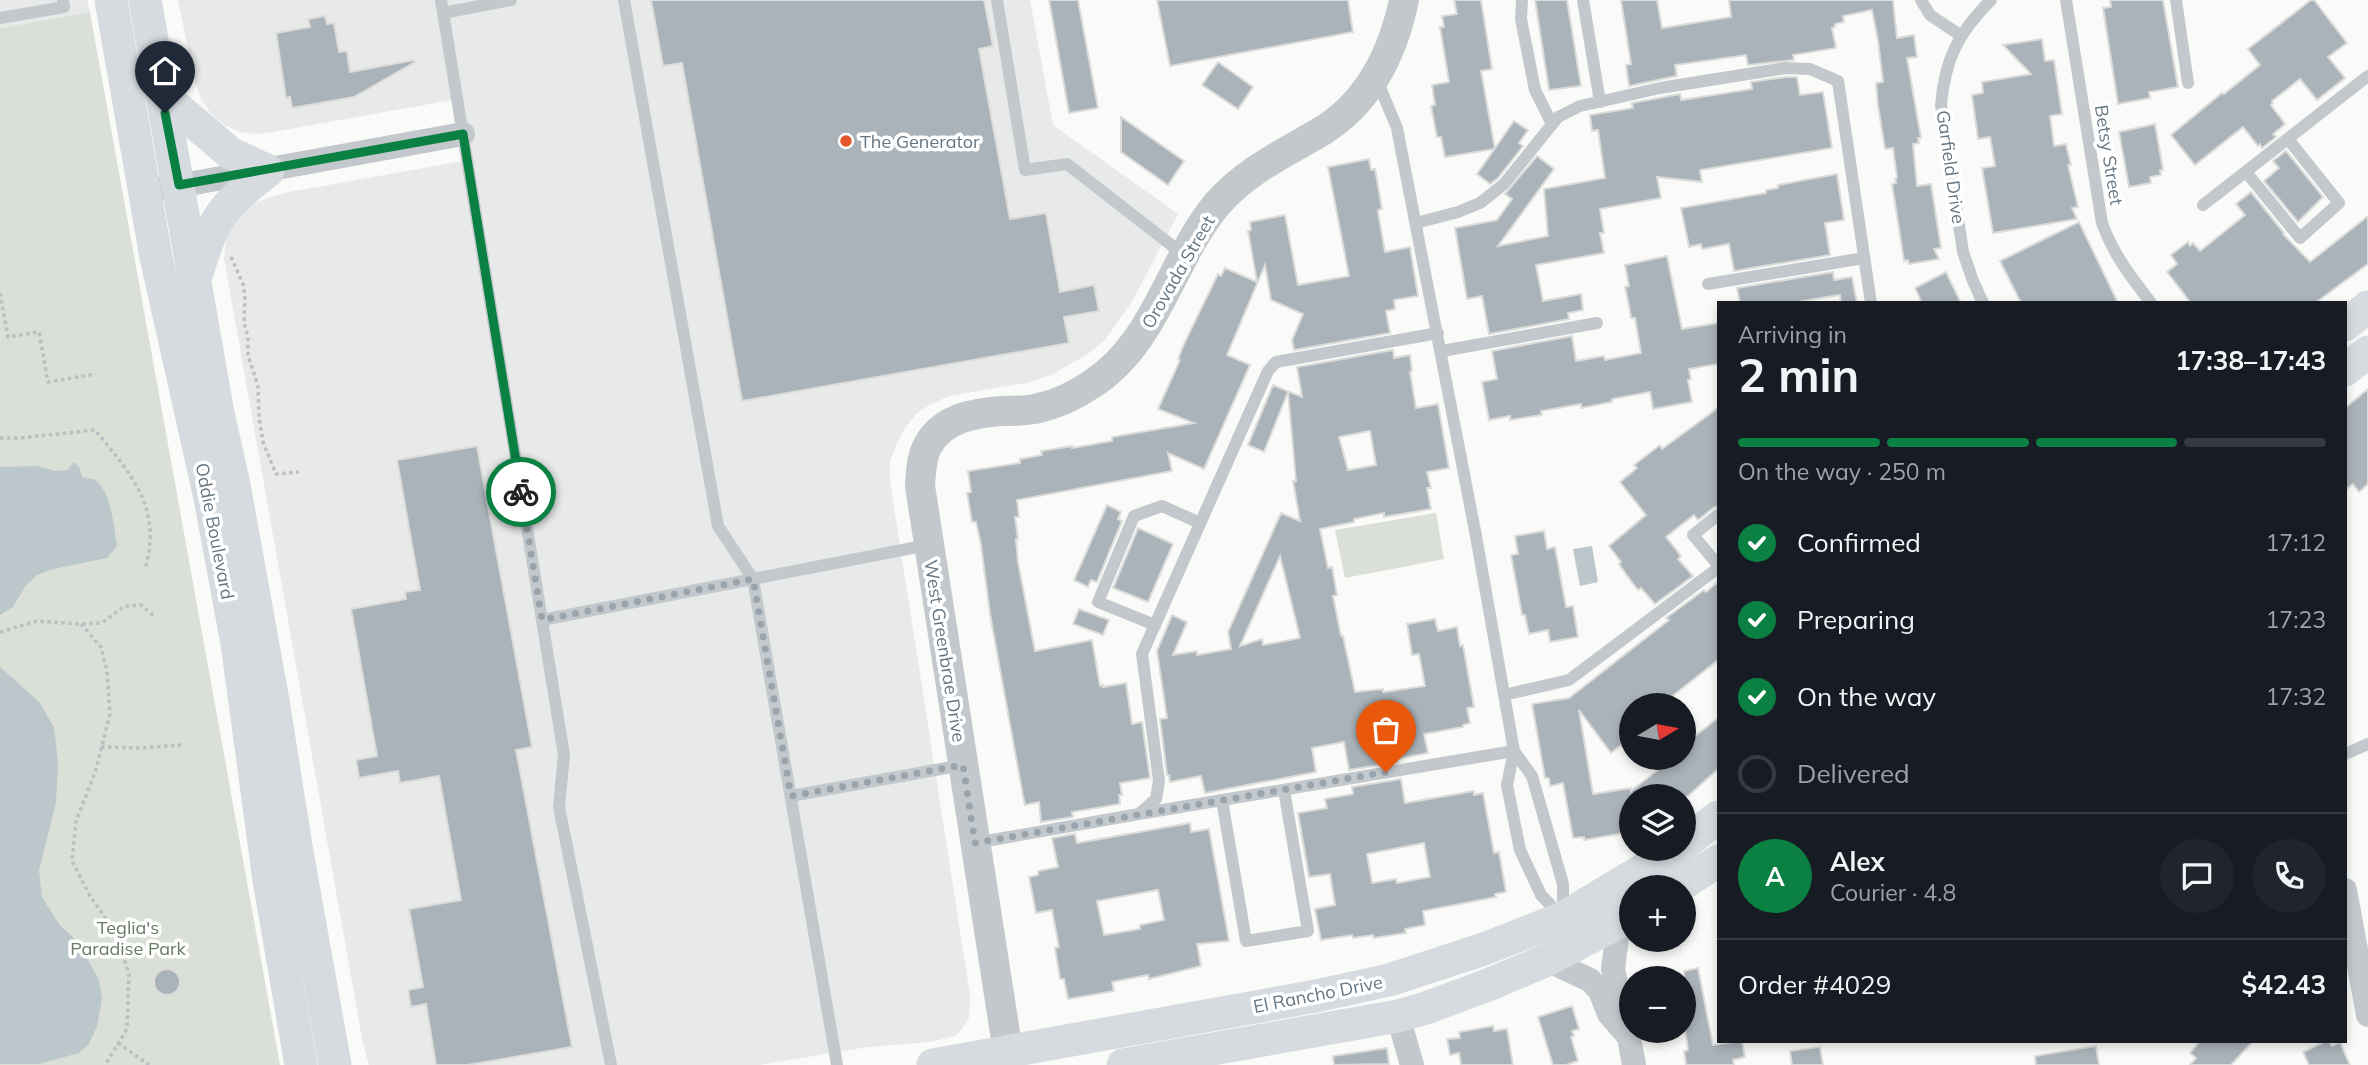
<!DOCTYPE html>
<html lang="en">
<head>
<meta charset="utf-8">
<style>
	:root { --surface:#171b24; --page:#20242c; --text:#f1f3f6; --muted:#9ea1a6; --line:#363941; --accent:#0b8043 }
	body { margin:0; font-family:Mulish,sans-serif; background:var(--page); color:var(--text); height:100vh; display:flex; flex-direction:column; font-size:26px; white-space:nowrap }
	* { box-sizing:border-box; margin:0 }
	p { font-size:23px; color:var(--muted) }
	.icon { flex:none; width:38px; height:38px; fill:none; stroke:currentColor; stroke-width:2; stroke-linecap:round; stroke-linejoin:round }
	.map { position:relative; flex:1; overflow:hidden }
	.side { position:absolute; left:1717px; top:301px; width:630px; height:742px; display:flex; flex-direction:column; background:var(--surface); border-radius:0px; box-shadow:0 4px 10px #0003 }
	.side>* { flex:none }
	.needle { width:46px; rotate:80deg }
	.buttons { position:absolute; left:1619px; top:693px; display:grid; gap:14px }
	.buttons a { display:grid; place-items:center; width:77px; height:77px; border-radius:50%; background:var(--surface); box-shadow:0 4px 10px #0003; font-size:35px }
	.pin { position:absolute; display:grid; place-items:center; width:60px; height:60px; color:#fff; margin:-72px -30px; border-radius:50% 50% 50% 0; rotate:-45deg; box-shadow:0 0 7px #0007 }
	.pin .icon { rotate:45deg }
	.courier { position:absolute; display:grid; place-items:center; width:70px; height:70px; margin:-35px; border:5px solid #0b8043; border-radius:50%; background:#fff; color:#222; box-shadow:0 2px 9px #0007 }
	.headline em { font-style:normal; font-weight:700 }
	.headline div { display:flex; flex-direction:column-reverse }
	.headline { display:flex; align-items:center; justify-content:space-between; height:119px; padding:0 21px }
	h1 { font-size:46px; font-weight:700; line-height:52px }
	.bar { display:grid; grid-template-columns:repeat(4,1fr); gap:10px 7px; align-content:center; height:84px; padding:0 21px }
	.bar i { height:9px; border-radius:5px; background:var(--line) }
	.bar .active { background:var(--accent) }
	.bar p { grid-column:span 4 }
	.line { display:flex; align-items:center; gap:18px; padding:0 21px; border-top:2px solid var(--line) }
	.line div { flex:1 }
	.round { display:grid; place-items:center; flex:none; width:74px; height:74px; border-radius:37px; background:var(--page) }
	ol { padding:0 21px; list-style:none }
	li { display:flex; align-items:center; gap:21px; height:77px }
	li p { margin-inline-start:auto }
	li .icon { padding:7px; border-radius:50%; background:var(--accent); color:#fff; stroke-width:4 }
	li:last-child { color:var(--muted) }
	li i { width:38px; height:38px; border:4px solid var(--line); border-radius:50% }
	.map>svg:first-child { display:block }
</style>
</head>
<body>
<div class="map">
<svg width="2368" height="1065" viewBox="0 0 2368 1065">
	<rect width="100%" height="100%" fill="#fafaf8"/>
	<g fill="#e8e9e9">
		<polygon points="0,0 87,0 90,12 0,28"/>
		<polygon points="178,0 1030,0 1053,125 1178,214 1133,300 1105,340 1088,354 1051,375 1030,382 949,396 929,405 916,414 905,428 897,443 890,461 890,481 970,995 969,1018 962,1029 955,1036 930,1042 868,1047 759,1065 369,1065 363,1044 224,258 226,240 231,227 252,204 265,199 284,193 462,161 452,100 273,132 257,134 240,132 224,125 211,114 201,99 195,82"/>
	</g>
	<g fill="#dadfd7">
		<polygon points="90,12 280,1065 0,1065 0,28"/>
		<polygon points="1436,513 1444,559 1345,578 1335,530"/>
	</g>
	<g fill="#bbc7cb">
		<path d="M74,462l5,5 3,10c3,1 7,1 11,2 18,8 21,50 24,67l-10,12 -54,11 -16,6 -11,10 -13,22 -13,8v-148l38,-1 17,5 12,-1z"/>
		<polygon points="1592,546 1598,582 1580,586 1573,549"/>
		<polygon points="0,667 40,703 54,728 58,762 56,802 39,870 42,897 59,924 78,942 99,980 102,999 97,1027 88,1045 79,1053 39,1064 0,1064"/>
	</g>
	<g fill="#aab3b9" stroke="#dcdcda" stroke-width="2" fill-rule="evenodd">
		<polygon points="651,0 984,0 993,46 979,49 1010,219 1046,213 1060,292 1094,285 1099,311 1064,317 1069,343 742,401 682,63 663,66"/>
		<polygon points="1049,0 1078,0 1098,108 1069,113"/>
		<polygon points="1157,0 1348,0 1353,32 1170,66"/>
		<polygon points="1454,0 1481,0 1492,69 1481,71 1495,149 1445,157 1441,137 1437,137 1431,106 1435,105 1432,85 1449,82 1440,27 1444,27 1442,16 1457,14"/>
		<polygon points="1535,0 1567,0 1581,86 1549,90"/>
		<polygon points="1621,0 1657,0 1662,28 1731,17 1729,0 1893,0 1897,38 1914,35 1917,57 1907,58 1921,138 1918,138 1919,143 1913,144 1917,186 1931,184 1941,248 1934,249 1939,259 1909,264 1908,260 1904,261 1892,184 1896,183 1895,179 1897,178 1893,148 1885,149 1878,106 1876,83 1883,82 1878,41 1872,10 1843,16 1844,22 1835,24 1835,27 1832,28 1836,48 1793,55 1794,60 1748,65 1746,55 1675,65 1677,76 1629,86 1626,65 1631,64"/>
		<polygon points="2110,0 2163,0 2178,87 2149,92 2150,98 2118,104 2103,8 2111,7"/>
		<polygon points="2311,0 2314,0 2347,43 2328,57 2345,78 2317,100 2300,79 2272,101 2273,103 2271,105 2285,124 2273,134 2276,137 2262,148 2260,144 2258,146 2243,127 2195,165 2171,135 2222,93 2224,94 2260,65 2248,49"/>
		<polygon points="325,16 327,24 334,23 339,52 347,51 350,72 414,60 415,62 354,97 292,108 290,97 286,98 276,33 310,27 308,19"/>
		<polygon points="2042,39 2045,61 2054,60 2062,114 2050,116 2054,146 2066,144 2071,165 2068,165 2078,207 2072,208 2077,219 1993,233 1982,168 1995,166 1990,137 1978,139 1972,95 1983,93 1982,82 2031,74 2003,45"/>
		<polygon points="1218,62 1253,87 1238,109 1202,85"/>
		<polygon points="1786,77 1797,77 1800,95 1823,92 1832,148 1700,170 1702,182 1657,177 1661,198 1600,209 1604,233 1600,233 1604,253 1536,265 1543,301 1581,294 1583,310 1568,313 1569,319 1489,334 1482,296 1467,299 1455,228 1497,220 1512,199 1505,194 1537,156 1554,169 1498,246 1548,236 1544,189 1605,178 1598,130 1592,131 1590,115 1633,108 1632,103 1680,94 1681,100 1752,89 1751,82"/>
		<polygon points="1121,117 1184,161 1168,185 1121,152"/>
		<polygon points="1514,121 1528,130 1519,143 1523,146 1498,178 1490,184 1477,174"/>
		<polygon points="2155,124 2163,170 2160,170 2161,175 2150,177 2151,183 2129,187 2119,132"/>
		<polygon points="2286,151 2323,197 2298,222 2264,181 2279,168 2273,161"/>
		<polygon points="1369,159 1371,170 1375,169 1377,180 1382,209 1378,210 1379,218 1385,252 1410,247 1418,296 1394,300 1395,309 1386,311 1390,333 1294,350 1292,340 1303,314 1271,300 1265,265 1227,355 1250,365 1204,469 1168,453 1172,471 1017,500 1019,517 1015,517 1018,539 1016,539 1018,562 1035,651 1092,640 1100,686 1103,685 1103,687 1126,683 1132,724 1142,722 1150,778 1120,783 1122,795 1119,795 1120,804 1072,812 1073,817 1041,822 1039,802 1025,805 1023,796 990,614 981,545 976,522 972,522 967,493 971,492 968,471 1020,463 1020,459 1042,455 1041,451 1072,446 1072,448 1112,441 1112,437 1194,423 1158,409 1180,360 1178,359 1184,344 1218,274 1221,276 1225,268 1257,282 1248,231 1251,230 1250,222 1285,215 1298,285 1349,276 1328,167"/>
		<polygon points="1837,174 1844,220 1825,223 1830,255 1734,271 1729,244 1702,249 1701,244 1689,247 1681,208 1766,193 1766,190 1778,188 1778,185"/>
		<polygon points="2251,192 2284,233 2283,234 2310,262 2368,216 2368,264 2315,303 2191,303 2167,272 2177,264 2171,255 2188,242 2190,246 2193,243 2200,251 2245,215 2236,204"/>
		<polygon points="2079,222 2118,303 2021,303 2000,261"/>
		<polygon points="1667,256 1682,329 1718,323 1718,364 1689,369 1691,379 1688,380 1692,402 1653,409 1650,392 1612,399 1612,402 1581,408 1581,404 1541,411 1542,415 1510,420 1510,416 1489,420 1482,382 1497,379 1492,351 1572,336 1576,361 1604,356 1605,360 1641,353 1635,318 1631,318 1629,306 1625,287 1629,286 1625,265"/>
		<polygon points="1833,272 1834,280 1852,277 1857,303 1841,303 1840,295 1791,303 1740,303 1737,288"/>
		<polygon points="1946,272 1961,303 1922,303 1915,288"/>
		<path d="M1393,350l1,8 16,-3 2,16 -2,1 6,36 22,-4 11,64 -22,4 4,16h-4l4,21 -47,8v-4l-30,6v3l-34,7 8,39 4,-1 5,28 -4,1 8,40h2l12,56 28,-3v3l42,-6 -6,-32 -7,1 -5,-31 28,-5 3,12 19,-4 3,19 3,-1 11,62 -7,1 3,15 -7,2v2l-39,7 4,19 -31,6 1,3 -49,8 -5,-28 -32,6 4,24 -111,21 -4,-17 -31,6 -1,-7h-2l-7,-56 7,-1 -10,-67 15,-36 15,7 -14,33 24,-4v4l34,-6 -3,-17 53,-119 19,8 -7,-40h3l-8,-89 -24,60 -16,-7 25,-60 29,12 -5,-30zM1370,431l6,34 -28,5 -9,-33zM1280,556l20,82 -37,7 -1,-6 -22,7z"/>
		<polygon points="2368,389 2368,484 2359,492 2353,484 2345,490 2345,408"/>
		<polygon points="1718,408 1718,506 1713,508 1698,520 1694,515 1666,537 1681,556 1678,559 1693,576 1655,604 1641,588 1638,590 1631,581 1619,564 1621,562 1609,546 1646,515 1620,482 1637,468 1634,465 1660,445 1662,449"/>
		<polygon points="477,446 532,747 516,750 572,1047 468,1065 436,1065 426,1004 411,1007 408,990 423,987 409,909 461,900 439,776 400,783 398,771 359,778 356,760 377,756 351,609 406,599 405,592 420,590 397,460"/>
		<polygon points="1107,505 1121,512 1118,519 1122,521 1097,582 1091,580 1088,587 1074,580"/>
		<polygon points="1138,528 1173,544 1148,602 1113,588"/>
		<polygon points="1544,531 1547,549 1555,547 1566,607 1573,606 1578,637 1550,642 1548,630 1529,634 1525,615 1522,615 1511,555 1518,554 1515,536"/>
		<polygon points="1718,582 1718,660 1661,705 1631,705 1631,737 1611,753 1579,710 1593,794 1631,788 1631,791 1673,758 1684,758 1684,750 1688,746 1685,744 1718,718 1718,769 1688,796 1631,796 1631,832 1584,840 1584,837 1573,838 1563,783 1550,786 1549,778 1545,778 1532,704 1569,698 1669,620 1666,618 1704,590 1706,592"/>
		<polygon points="1079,609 1109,620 1103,635 1073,624"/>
		<path d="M1401,779l4,24 69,-12v4l9,-2 11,60 5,-1 7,40 -11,2 1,3 -73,14 2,14 -20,4 1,4 -32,5 -1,-3 -20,3 -1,-3 -31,5 -6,-31 20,-4 -5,-31 -21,3 -11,-64 29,-5 -2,-9 28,-5 -1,-7zM1424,843l6,34 -33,6 -1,-4 -24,4 -5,-29z"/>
		<path d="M1190,823l1,9 18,-3 20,112 -32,3 4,22 -52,13 -1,-4 -36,7 2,9 -46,8 -4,-20h-4l-5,-31 4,-1 -7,-37 -16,3 -7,-36 9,-2v-4l20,-4 -6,-29 23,-4 2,9zM1158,890l6,30 -24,5v4l-36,6 -7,-34z"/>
		<polygon points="1698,968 1713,1045 1742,1041 1745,1057 1733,1060 1734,1065 1686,1065 1684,1051 1688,1050 1684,1023 1684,971"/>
		<circle cx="167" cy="982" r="13"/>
		<polygon points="1572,1006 1579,1029 1572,1031 1574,1036 1571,1037 1578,1061 1566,1065 1553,1065 1538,1017"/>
		<polygon points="1493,1026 1494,1031 1507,1029 1513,1065 1461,1065 1459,1053 1450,1055 1447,1039 1460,1038 1459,1032"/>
		<polygon points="2200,1041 2253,1041 2231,1065 2190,1065 2196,1058 2190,1053"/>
		<polygon points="2326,1041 2329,1041 2332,1046 2340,1042 2350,1065 2309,1065 2303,1052"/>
		<polygon points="2096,1046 2099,1065 2036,1065 2035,1056"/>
		<polygon points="1820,1047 1823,1065 1792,1065 1790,1051"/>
		<polygon points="1387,1048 1389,1064 1334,1065 1333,1056"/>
	</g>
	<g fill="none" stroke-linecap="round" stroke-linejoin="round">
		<g stroke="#bbbfc2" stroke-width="3.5" stroke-dasharray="3.5 3.5" stroke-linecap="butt">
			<polyline points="231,257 243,284 245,296 244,323 248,337 248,355 258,386 259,417 263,442 276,474 299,472"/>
			<polyline points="0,293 8,337 39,332 48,382 96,374"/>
			<path d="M0,438h20l75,-8c36,44 68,78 50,139"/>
			<polyline points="81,624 101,647 107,672 110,714 95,773 76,821 72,861 90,896 115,932 129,974 127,1029 105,1065"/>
			<polyline points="0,632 37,621 81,624 102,623 124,606 141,605 156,618"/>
			<polyline points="101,747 140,748 181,745"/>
			<polyline points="118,1043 149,1065"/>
		</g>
		<g stroke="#c3c8cc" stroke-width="12">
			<polyline points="441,0 564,755 559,807 611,1065"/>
			<polyline points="624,0 718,526 753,579 837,1065"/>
			<polyline points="997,0 1025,170 1067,164 1184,255"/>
			<polyline points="1522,0 1521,19 1535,90 1552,124"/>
			<polyline points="1583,0 1600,102"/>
			<polyline points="1921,0 1930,15 1960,35"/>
			<path d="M2066,0l36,223c11,31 29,54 49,80"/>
			<polyline points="2176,0 2188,83"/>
			<polyline points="443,13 511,0"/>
			<polyline points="0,18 64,7 63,0"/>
			<polyline points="1377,80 1397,128 1476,536 1514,751 1507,785 1520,850 1541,895 1562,917"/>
			<polyline points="2246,172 2300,238 2339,203 2288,139"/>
			<polyline points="2203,205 2368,76"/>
			<polyline points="1416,223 1458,212 1480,203 1504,184 1558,117 1580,106 1660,88 1785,68 1810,69 1838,81 1871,303"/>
			<polyline points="1708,284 1864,258"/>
			<path d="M1983,303l-10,-22 -10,-29 -22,-147c4,-46 17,-72 50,-105"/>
			<polyline points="1442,351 1597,323"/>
			<polyline points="1718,515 1693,535 1718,565"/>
			<polyline points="542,620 928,545"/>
			<polyline points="1155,625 1098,602 1134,516 1162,506 1200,523"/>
			<polyline points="1504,695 1569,680 1718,568"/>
			<polyline points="1514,751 1532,776 1563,884 1563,915"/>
			<polyline points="2345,754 2368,744"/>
			<polyline points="791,796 963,765"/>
			<polyline points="1222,800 1246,941 1308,931 1284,790"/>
			<polyline points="1139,814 1514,751"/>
			<polyline points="975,843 1139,814 1156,799 1159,781 1142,654 1268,371 1276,362 1438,333"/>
		</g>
		<g stroke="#c3c8cc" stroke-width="24">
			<polyline points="161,189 463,134"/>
			<polyline points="2345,890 2368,1015"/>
			<polyline points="1619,922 1613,969 1616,983 1627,1006 1629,1037 1634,1065"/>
			<polyline points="1547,960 1590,980 1600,991 1609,1014 1629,1037"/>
			<polyline points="1398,1016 1412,1065"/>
		</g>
		<path stroke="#c3c8cc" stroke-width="30" d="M1010,1065l-90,-579c1,-13 1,-29 8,-41 15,-27 46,-32 74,-34 12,0 25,0 37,-3 18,-4 37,-13 53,-24 65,-42 78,-124 126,-181 29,-33 67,-50 104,-72 47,-29 71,-78 82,-131"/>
		<g stroke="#d6dbdf" stroke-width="33">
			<polyline points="111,0 156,257 210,498 237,643 269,880 301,1065"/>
			<polyline points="145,0 218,413 234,485 273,701 297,852 335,1065"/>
			<path d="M161,94l69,59 38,18c-47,36 -54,46 -71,102"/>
			<polyline points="2345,325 2368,307"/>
			<polyline points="2345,370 2368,352"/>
			<polyline points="1684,844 1718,817"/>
			<polyline points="1678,887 1718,861"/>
			<polyline points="933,1065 1316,996 1389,980 1484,949 1563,918 1678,849"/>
			<polyline points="1123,1065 1398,1016 1426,1008 1488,985 1547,960 1631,916"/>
		</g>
	</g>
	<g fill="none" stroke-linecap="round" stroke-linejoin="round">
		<polyline stroke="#99a4ac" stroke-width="7" stroke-dasharray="0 12.6" points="521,492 542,620 753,579 791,796 963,765 975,843 1386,772"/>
		<polyline stroke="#0b8043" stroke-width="9" points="165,113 179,185 463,134 521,492"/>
	</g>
	<circle fill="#e4572e" stroke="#fff" stroke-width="2.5" cx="846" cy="141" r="7"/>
	<g text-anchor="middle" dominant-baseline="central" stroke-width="7" stroke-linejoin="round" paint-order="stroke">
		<g font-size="18" fill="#657683" stroke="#fff" text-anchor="start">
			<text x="860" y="141">The Generator</text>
		</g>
		<g font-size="18" fill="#657683" stroke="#fff">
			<text transform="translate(2109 155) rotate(81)">Betsy Street</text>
			<text transform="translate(1951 167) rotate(82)">Garfield Drive</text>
			<text transform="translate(1178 272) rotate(-60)">Orovada Street</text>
			<text transform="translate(215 531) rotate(79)">Oddie Boulevard</text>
			<text transform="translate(945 651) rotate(81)">West Greenbrae Drive</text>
			<text transform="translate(1318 994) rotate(-11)">El Rancho Drive</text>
		</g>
		<g font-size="18" fill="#687a64" stroke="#fff">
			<text x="128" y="927">Teglia's<tspan x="128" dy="21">Paradise Park</tspan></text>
		</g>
	</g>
</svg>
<div class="buttons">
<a><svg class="needle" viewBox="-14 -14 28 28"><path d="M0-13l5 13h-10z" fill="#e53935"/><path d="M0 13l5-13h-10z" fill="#9ea1a6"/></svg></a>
<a><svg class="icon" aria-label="layers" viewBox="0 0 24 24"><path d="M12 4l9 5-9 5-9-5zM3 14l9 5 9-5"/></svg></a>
<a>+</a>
<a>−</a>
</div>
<div class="pin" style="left:1386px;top:772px;background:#ea580c"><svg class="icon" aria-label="bag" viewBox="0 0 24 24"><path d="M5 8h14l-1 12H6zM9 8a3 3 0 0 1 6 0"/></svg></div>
<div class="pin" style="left:165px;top:113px;background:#1f2937"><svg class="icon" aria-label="home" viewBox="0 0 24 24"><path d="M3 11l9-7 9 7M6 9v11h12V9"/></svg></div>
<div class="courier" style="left:521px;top:492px"><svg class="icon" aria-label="bike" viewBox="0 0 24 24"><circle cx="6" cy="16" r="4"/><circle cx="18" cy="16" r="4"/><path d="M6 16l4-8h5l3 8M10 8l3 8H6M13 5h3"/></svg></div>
<section class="side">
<div class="headline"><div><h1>2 min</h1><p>Arriving in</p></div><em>17:38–17:43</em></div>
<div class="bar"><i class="active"></i><i class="active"></i><i class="active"></i><i></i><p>On the way · 250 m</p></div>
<ol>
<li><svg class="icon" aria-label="check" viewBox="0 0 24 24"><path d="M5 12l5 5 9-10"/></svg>Confirmed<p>17:12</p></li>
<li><svg class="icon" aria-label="check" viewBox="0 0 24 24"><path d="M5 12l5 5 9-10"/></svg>Preparing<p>17:23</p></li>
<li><svg class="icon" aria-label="check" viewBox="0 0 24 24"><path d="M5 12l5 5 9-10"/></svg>On the way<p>17:32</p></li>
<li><i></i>Delivered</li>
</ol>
<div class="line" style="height:126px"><b class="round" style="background:var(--accent);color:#fff">A</b><div><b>Alex</b><p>Courier · 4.8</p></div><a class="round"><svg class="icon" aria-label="chat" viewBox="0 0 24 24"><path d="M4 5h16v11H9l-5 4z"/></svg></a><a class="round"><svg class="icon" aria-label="phone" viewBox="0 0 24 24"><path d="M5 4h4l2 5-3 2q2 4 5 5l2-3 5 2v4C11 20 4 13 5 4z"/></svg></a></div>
<div class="line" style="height:91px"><div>Order #4029</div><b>$42.43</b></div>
</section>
</div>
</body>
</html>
